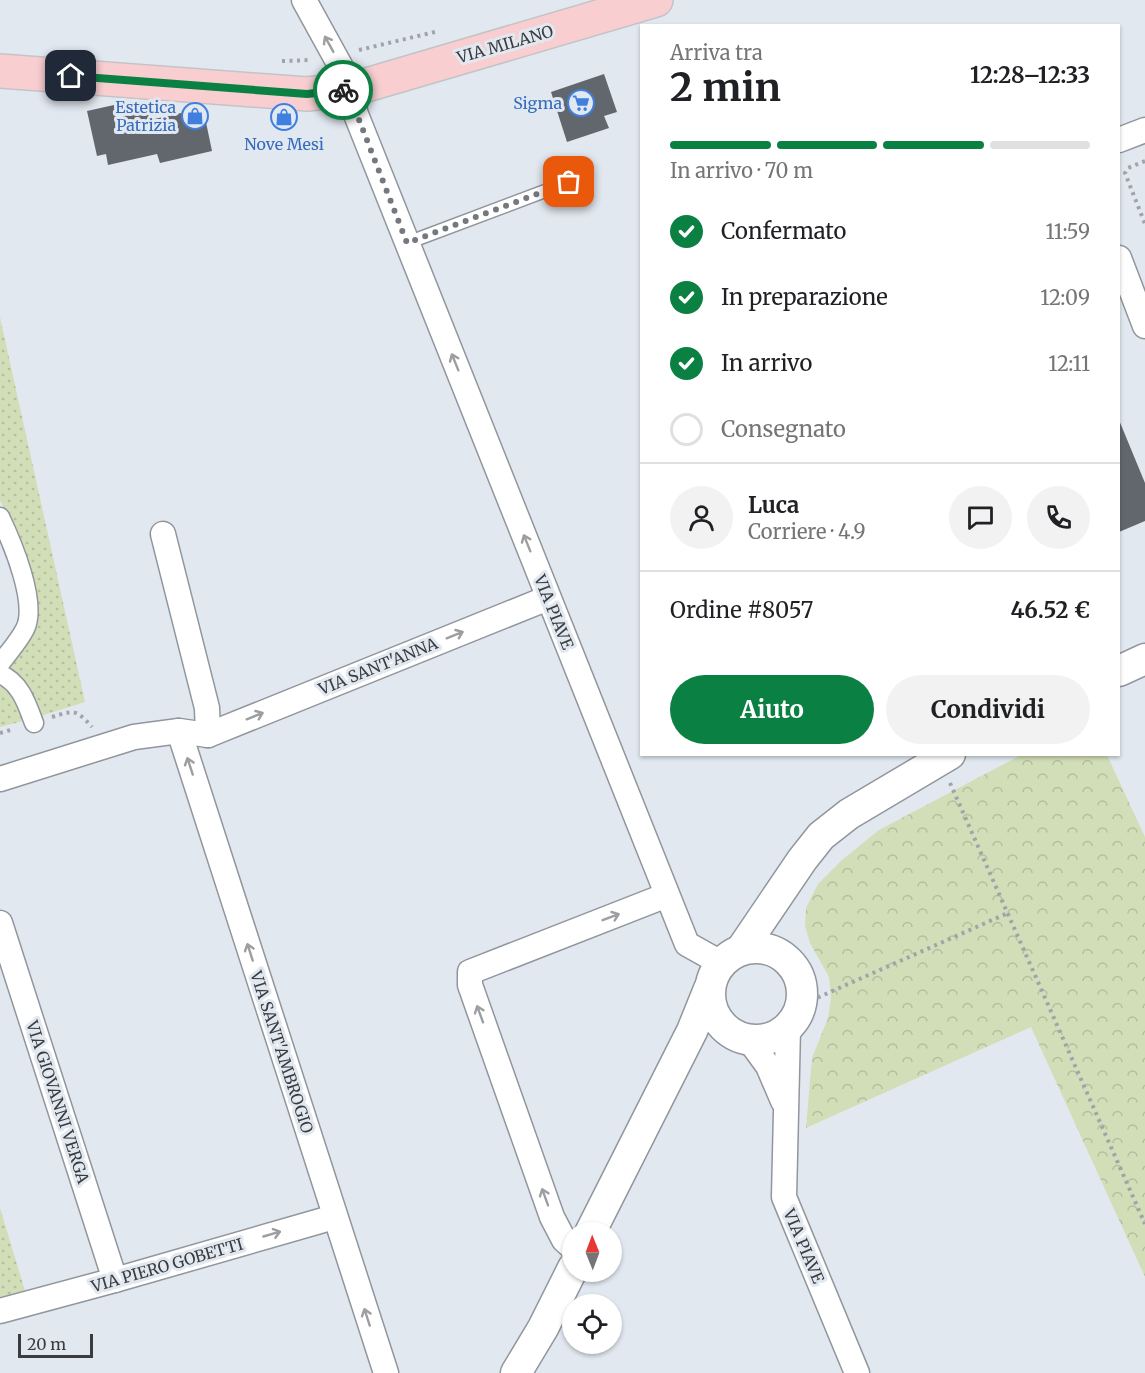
<!DOCTYPE html>
<html lang="it">
<head>
<meta charset="utf-8">
<style>
	:root { --surface:#fff; --page:#f2f2f2; --text:#202124; --muted:#757577; --line:#e0e0e0; --accent:#0b8043 }
	body { margin:0; font-family:Merriweather,serif; background:var(--page); color:var(--text); height:100vh; display:flex; flex-direction:column; font-size:22px; white-space:nowrap }
	* { box-sizing:border-box; margin:0 }
	p { font-size:20px; color:var(--muted) }
	.icon { flex:none; width:33px; height:33px; fill:none; stroke:currentColor; stroke-width:2; stroke-linecap:round; stroke-linejoin:round }
	.map { position:relative; flex:1; overflow:hidden }
	.details { position:absolute; left:640px; top:24px; width:480px; height:732px; display:flex; flex-direction:column; background:var(--surface); border-radius:0px; box-shadow:0 2px 4px #0004 }
	.details>* { flex:none }
	.needle { width:39px; rotate:359deg }
	.controls { position:absolute; left:562px; top:1222px; display:grid; gap:12px }
	.controls a { display:grid; place-items:center; width:60px; height:60px; border-radius:50%; background:var(--surface); box-shadow:0 2px 4px #0004; font-size:30px }
	.scale { position:absolute; left:18px; bottom:15px; width:75px; box-sizing:border-box; padding-left:6px; border:3px solid #3a3c40; border-top:0; font-size:16px; line-height:21px; white-space:nowrap; color:#3a3c40; -webkit-text-stroke:4px #e2e8f0; paint-order:stroke }
	.pin { position:absolute; display:grid; place-items:center; width:51px; height:51px; color:#fff; margin:-26px; border-radius:12px; box-shadow:0 3px 9px #0006 }
	.courier { position:absolute; display:grid; place-items:center; width:60px; height:60px; margin:-30px; border:4px solid #0b8043; border-radius:50%; background:#fff; color:#222; box-shadow:0 2px 8px #0007 }
	.head em { font-style:normal; font-weight:700 }
	.head div { display:flex; flex-direction:column-reverse }
	.head { display:flex; align-items:center; justify-content:space-between; height:102px; padding:0 30px }
	h1 { font-size:39px; font-weight:700; line-height:45px }
	.bar { display:grid; grid-template-columns:repeat(4,1fr); gap:9px 6px; align-content:center; height:72px; padding:0 30px }
	.bar i { height:8px; border-radius:4px; background:var(--line) }
	.bar .selected { background:var(--accent) }
	.bar p { grid-column:span 4 }
	.line { display:flex; align-items:center; gap:15px; padding:0 30px; border-top:2px solid var(--line) }
	.line div { flex:1 }
	.round { display:grid; place-items:center; flex:none; width:63px; height:63px; border-radius:32px; background:var(--page) }
	ol { padding:0 30px; list-style:none }
	li { display:flex; align-items:center; gap:18px; height:66px }
	li p { margin-inline-start:auto }
	li .icon { padding:6px; border-radius:50%; background:var(--accent); color:#fff; stroke-width:4 }
	li:last-child { color:var(--muted) }
	li i { width:33px; height:33px; border:3px solid var(--line); border-radius:50% }
	.primary-button { display:flex; gap:12px; margin-top:auto; padding:12px 30px }
	.primary-button a { flex:1; height:69px; border-radius:36px; background:var(--accent); color:#fff; font-size:24px; font-weight:700; line-height:69px; text-align:center }
	.primary-button a+a { background:var(--page); color:var(--text) }
	.map>svg:first-child { display:block }
</style>
</head>
<body>
<div class="map">
<svg width="1145" height="1373" viewBox="0 0 1145 1373">
	<defs>
		<pattern id="grass-dots" width="8" height="8" patternUnits="userSpaceOnUse" patternTransform="scale(1.5)"><rect width="8" height="8" fill="#d1deb7"/><path d="M2 2h.1M6 6h.1" fill="none" stroke="#b4bf9e" stroke-width="1.8" stroke-linecap="round"/></pattern>
		<pattern id="park-crowns" width="20" height="18" patternUnits="userSpaceOnUse" patternTransform="scale(1.5)"><rect width="20" height="18" fill="#d1deb7"/><path d="M2 6a3 3 0 1 1 6 0M12 15a3 3 0 1 1 6 0" fill="none" stroke="#b4bf9e"/></pattern>
	</defs>
	<rect width="100%" height="100%" fill="#e2e8f0"/>
	<g fill="url(#grass-dots)">
		<polygon points="0,317 85,702 41,716 34,700 13,673 11,666 12,658 27,639 10,517 0,501"/>
		<polygon points="0,683 13,695 27,720 0,727"/>
		<polygon points="0,1208 26,1294 0,1301"/>
	</g>
	<polygon fill="url(#park-crowns)" points="1023,754 1107,755 1145,837 1145,1277 1031,1027 806,1128 812,1058 828,1018 831,998 829,977 810,943 805,926 806,908 818,884 842,860 879,830"/>
	<g fill="#62676e">
		<polygon points="604,74 617,112 604,116 609,128 567,142 551,92"/>
		<polygon points="114,105 115,112 146,105 150,120 203,108 212,151 160,163 157,154 108,165 106,154 97,156 87,111"/>
		<polygon points="1119,420 1145,483 1145,521 1119,532"/>
	</g>
	<g fill="none" stroke-linecap="round" stroke-linejoin="round">
		<defs>
			<polyline id="service" points="407,243 569,182"/>
			<g id="pedestrian">
				<path d="M0,517c12,25 38,86 25,112 -6,12 -17,24 -25,35"/>
				<path d="M0,674c20,8 27,30 34,49"/>
			</g>
			<g id="minor">
				<polyline points="304,0 353,89 355,112 687,944 721,963"/>
				<polyline points="1119,140 1145,130"/>
				<polyline points="1119,258 1145,326"/>
				<polyline points="163,534 207,708 208,735"/>
				<polyline points="179,731 386,1373"/>
				<polyline points="0,779 134,737 179,731 208,735 548,598"/>
				<polyline points="0,923 115,1280"/>
				<polyline points="788,1028 784,1197 857,1373"/>
				<polyline points="749,1040 768,1066 783,1101"/>
				<polyline points="573,1248 564,1240 552,1217 470,985 470,972 667,895"/>
				<polyline points="0,1311 115,1280 334,1217"/>
			</g>
			<g id="tertiary">
				<polyline points="1119,671 1145,659"/>
				<circle cx="756" cy="994" r="46"/>
				<polyline points="741,950 802,860 821,836 849,814 950,754"/>
				<polyline points="590,1233 692,1031 709,989"/>
				<polyline points="516,1373 543,1328 573,1268"/>
			</g>
			<polyline id="primary" points="0,71 307,94 353,89 656,0"/>
		</defs>
		<use href="#service" stroke="#91969d" stroke-width="15"/>
		<use href="#pedestrian" stroke="#91969d" stroke-width="21"/>
		<use href="#minor" stroke="#91969d" stroke-width="27"/>
		<use href="#tertiary" stroke="#91969d" stroke-width="33"/>
		<use href="#primary" stroke="#c4c4c6" stroke-width="36"/>
		<g stroke="#9fa4aa" stroke-width="4" stroke-dasharray="3 4.5" stroke-linecap="butt">
			<polyline points="359,50 439,31"/>
			<polyline points="282,61 311,60"/>
			<polyline points="1145,161 1128,168 1125,173 1145,224"/>
			<path d="M52,717c22,-7 24,-8 40,10"/>
			<polyline points="0,733 14,729"/>
			<polyline points="950,783 1145,1224"/>
			<polyline points="809,1015 810,1001 1008,913"/>
		</g>
		<use href="#service" stroke="#fff" stroke-width="12"/>
		<use href="#pedestrian" stroke="#fff" stroke-width="18"/>
		<use href="#minor" stroke="#fff" stroke-width="24"/>
		<use href="#tertiary" stroke="#fff" stroke-width="30"/>
		<use href="#primary" stroke="#f9ced1" stroke-width="33"/>
	</g>
	<defs><path id="oneway-shaft" d="M-6 0H5M1.5-3L5.5 0L1.5 3" fill="none" stroke-width="1.6" stroke-linecap="round" stroke-linejoin="round" transform="scale(1.5)"/></defs>
	<g stroke="#9c9ea0">
		<use href="#oneway-shaft" transform="translate(329 44) rotate(-119)"/>
		<use href="#oneway-shaft" transform="translate(455 362) rotate(-112)"/>
		<use href="#oneway-shaft" transform="translate(527 543) rotate(-112)"/>
		<use href="#oneway-shaft" transform="translate(455 635) rotate(-22)"/>
		<use href="#oneway-shaft" transform="translate(255 716) rotate(-22)"/>
		<use href="#oneway-shaft" transform="translate(190 766) rotate(-108)"/>
		<use href="#oneway-shaft" transform="translate(611 917) rotate(-21)"/>
		<use href="#oneway-shaft" transform="translate(250 952) rotate(-108)"/>
		<use href="#oneway-shaft" transform="translate(480 1014) rotate(-110)"/>
		<use href="#oneway-shaft" transform="translate(545 1197) rotate(-110)"/>
		<use href="#oneway-shaft" transform="translate(272 1234) rotate(-16)"/>
		<use href="#oneway-shaft" transform="translate(367 1317) rotate(-108)"/>
	</g>
	<g fill="none" stroke-linecap="round" stroke-linejoin="round">
		<polyline stroke="#75787e" stroke-width="6" stroke-dasharray="0 10.8" points="343,90 353,88 356,112 407,243 569,182"/>
		<polyline stroke="#0b8043" stroke-width="8" points="71,76 307,94 343,90"/>
	</g>
	<defs>
		<symbol id="supermarket-ring" viewBox="-11 -11 22 22"><circle r="9.5" fill="#e2e8f0" stroke="#3f7fe0" stroke-width="1.5"/><path d="M-6-5.5h2.5l.6 2H6L4.5 2H-2.5L-4.4-4H-6ZM-1.5 3.2a1.3 1.3 0 1 0 .1 0ZM3 3.2a1.3 1.3 0 1 0 .1 0Z" fill="#3f7fe0"/></symbol>
		<symbol id="shop-ring" viewBox="-11 -11 22 22"><circle r="9.5" fill="#e2e8f0" stroke="#3f7fe0" stroke-width="1.5"/><path d="M-5-2.5h2.3a2.7 3.5 0 0 1 5.4 0H5L5.5 6h-11ZM-1.5-2.5h3a1.5 2.3 0 0 0-3 0Z" fill="#3f7fe0"/></symbol>
	</defs>
	<g fill-rule="evenodd">
		<use href="#supermarket-ring" x="566" y="88" width="30" height="30"/>
		<use href="#shop-ring" x="180" y="101" width="30" height="30"/>
		<use href="#shop-ring" x="269" y="102" width="30" height="30"/>
	</g>
	<g text-anchor="middle" dominant-baseline="central" stroke-width="6" stroke-linejoin="round" paint-order="stroke">
		<g font-size="16" fill="#3a3c40" stroke="#e2e8f0">
			<text transform="translate(505 44) rotate(-16)">VIA MILANO</text>
			<text transform="translate(554 612) rotate(68)">VIA PIAVE</text>
			<text transform="translate(378 666) rotate(-22)">VIA SANT'ANNA</text>
			<text transform="translate(282 1052) rotate(72)">VIA SANT'AMBROGIO</text>
			<text transform="translate(58 1102) rotate(72)">VIA GIOVANNI VERGA</text>
			<text transform="translate(804 1246) rotate(67)">VIA PIAVE</text>
			<text transform="translate(167 1265) rotate(-16)">VIA PIERO GOBETTI</text>
		</g>
		<g font-size="16" fill="#366cbe" stroke="#e2e8f0" text-anchor="end">
			<text x="562" y="103">Sigma</text>
			<text x="176" y="107">Estetica<tspan x="176" dy="18">Patrizia</tspan></text>
			<text x="284" y="144" text-anchor="middle">Nove Mesi</text>
		</g>
	</g>
</svg>
<div class="controls">
<a><svg class="needle" viewBox="-14 -14 28 28"><path d="M0-13l5 13h-10z" fill="#e53935"/><path d="M0 13l5-13h-10z" fill="#757577"/></svg></a>
<a><svg class="icon" aria-label="locate" viewBox="0 0 24 24"><circle cx="12" cy="12" r="6"/><path d="M12 2v4M12 18v4M2 12h4M18 12h4"/></svg></a>
</div>
<div class="scale">20 m</div>
<div class="pin" style="left:569px;top:182px;background:#ea580c"><svg class="icon" aria-label="bag" viewBox="0 0 24 24"><path d="M5 8h14l-1 12H6zM9 8a3 3 0 0 1 6 0"/></svg></div>
<div class="pin" style="left:71px;top:76px;background:#1f2937"><svg class="icon" aria-label="home" viewBox="0 0 24 24"><path d="M3 11l9-7 9 7M6 9v11h12V9"/></svg></div>
<div class="courier" style="left:343px;top:90px"><svg class="icon" aria-label="bike" viewBox="0 0 24 24"><circle cx="6" cy="16" r="4"/><circle cx="18" cy="16" r="4"/><path d="M6 16l4-8h5l3 8M10 8l3 8H6M13 5h3"/></svg></div>
<section class="details">
<div class="head"><div><h1>2 min</h1><p>Arriva tra</p></div><em>12:28–12:33</em></div>
<div class="bar"><i class="selected"></i><i class="selected"></i><i class="selected"></i><i></i><p>In arrivo · 70 m</p></div>
<ol>
<li><svg class="icon" aria-label="check" viewBox="0 0 24 24"><path d="M5 12l5 5 9-10"/></svg>Confermato<p>11:59</p></li>
<li><svg class="icon" aria-label="check" viewBox="0 0 24 24"><path d="M5 12l5 5 9-10"/></svg>In preparazione<p>12:09</p></li>
<li><svg class="icon" aria-label="check" viewBox="0 0 24 24"><path d="M5 12l5 5 9-10"/></svg>In arrivo<p>12:11</p></li>
<li><i></i>Consegnato</li>
</ol>
<div class="line" style="height:108px"><a class="round"><svg class="icon" aria-label="person" viewBox="0 0 24 24"><circle cx="12" cy="8" r="4"/><path d="M4 21q1-7 8-7t8 7"/></svg></a><div><b>Luca</b><p>Corriere · 4.9</p></div><a class="round"><svg class="icon" aria-label="chat" viewBox="0 0 24 24"><path d="M4 5h16v11H9l-5 4z"/></svg></a><a class="round"><svg class="icon" aria-label="phone" viewBox="0 0 24 24"><path d="M5 4h4l2 5-3 2q2 4 5 5l2-3 5 2v4C11 20 4 13 5 4z"/></svg></a></div>
<div class="line" style="height:78px"><div>Ordine #8057</div><b>46.52 €</b></div>
<div class="primary-button"><a>Aiuto</a><a>Condividi</a></div>
</section>
</div>
</body>
</html>
